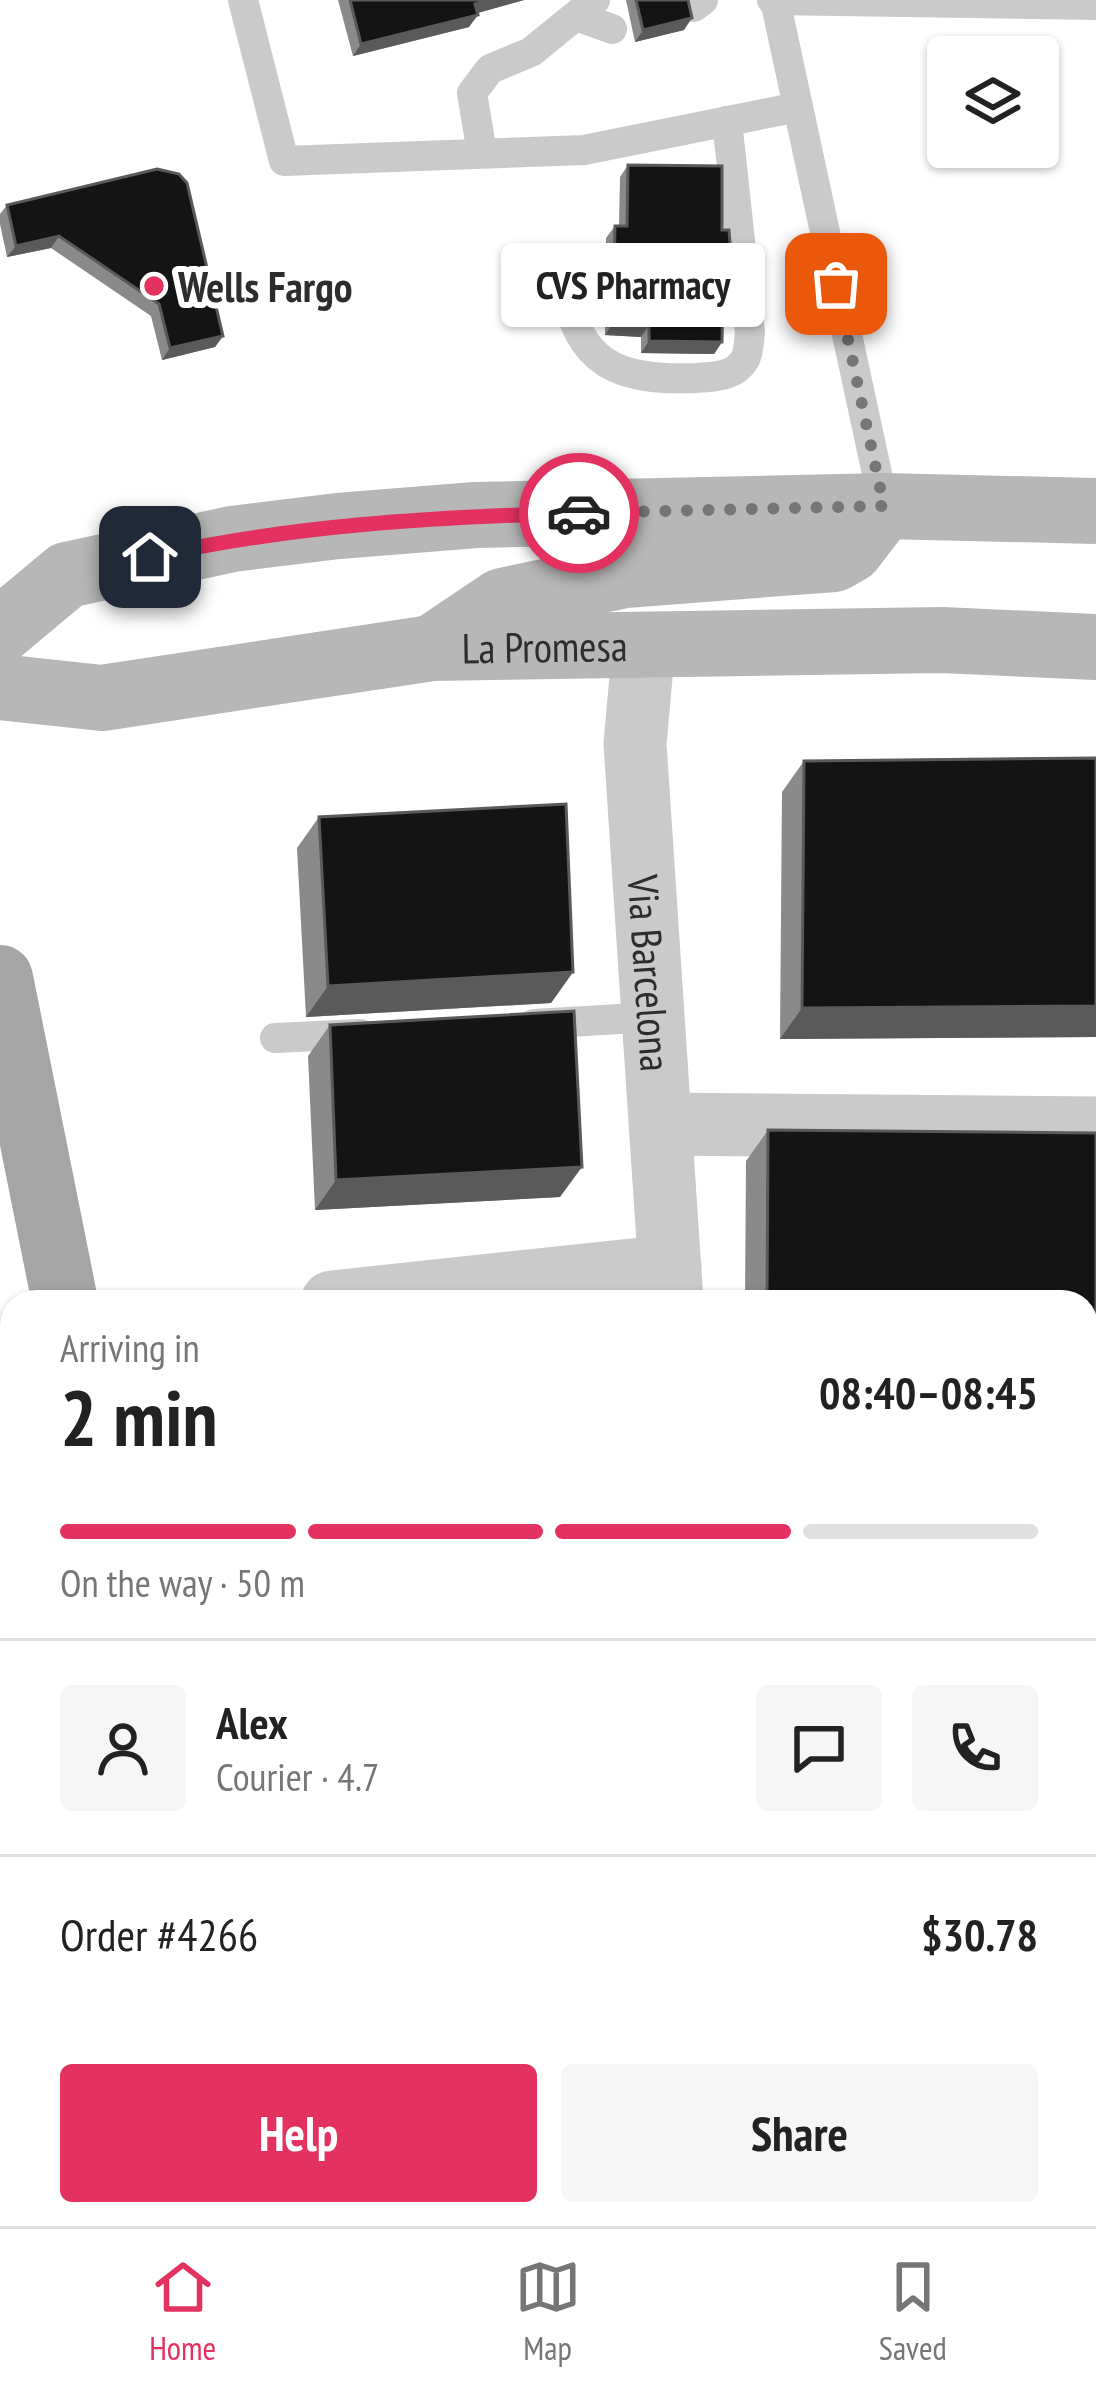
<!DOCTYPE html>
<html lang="en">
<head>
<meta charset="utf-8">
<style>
	:root { --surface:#fff; --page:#f6f6f6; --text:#222; --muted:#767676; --line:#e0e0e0; --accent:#e33160 }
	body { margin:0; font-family:"PT Sans Narrow",sans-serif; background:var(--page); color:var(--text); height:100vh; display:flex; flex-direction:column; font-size:45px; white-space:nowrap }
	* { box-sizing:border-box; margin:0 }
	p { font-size:39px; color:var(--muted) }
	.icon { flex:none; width:66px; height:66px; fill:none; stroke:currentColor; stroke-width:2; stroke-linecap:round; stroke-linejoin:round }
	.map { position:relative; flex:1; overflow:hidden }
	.sheet { position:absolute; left:0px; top:1290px; width:1098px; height:936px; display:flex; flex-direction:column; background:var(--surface); border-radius:36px 36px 0 0; box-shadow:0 3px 9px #0004 }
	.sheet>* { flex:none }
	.controls { position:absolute; left:927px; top:36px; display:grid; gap:24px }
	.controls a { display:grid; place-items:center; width:132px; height:132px; border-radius:12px; background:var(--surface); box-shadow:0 3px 9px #0004; font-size:60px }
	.pin { position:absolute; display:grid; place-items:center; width:102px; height:102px; color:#fff; margin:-51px; border-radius:24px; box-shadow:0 6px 18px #0006 }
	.courier { position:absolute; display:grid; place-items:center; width:120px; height:120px; margin:-60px; border:9px solid #e33160; border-radius:50%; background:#fff; color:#222; box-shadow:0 3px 15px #0007 }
	.bubble { position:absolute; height:84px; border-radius:12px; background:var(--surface); box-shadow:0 3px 9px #0004; font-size:39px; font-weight:700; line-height:84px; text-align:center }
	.head em { font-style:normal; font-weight:700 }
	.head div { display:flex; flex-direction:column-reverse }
	.head { display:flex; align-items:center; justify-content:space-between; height:204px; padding:0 60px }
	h1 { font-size:78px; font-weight:700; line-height:90px }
	.bar { display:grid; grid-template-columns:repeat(4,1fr); gap:18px 12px; align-content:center; height:144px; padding:0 60px }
	.bar i { height:15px; border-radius:9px; background:var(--line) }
	.bar .on { background:var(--accent) }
	.bar p { grid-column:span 4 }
	.line { display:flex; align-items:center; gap:30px; padding:0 60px; border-top:3px solid var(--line) }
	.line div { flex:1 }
	.round { display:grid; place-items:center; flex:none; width:126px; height:126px; border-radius:12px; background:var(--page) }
	.action { display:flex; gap:24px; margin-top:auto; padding:24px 60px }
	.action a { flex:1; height:138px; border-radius:12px; background:var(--accent); color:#fff; font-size:48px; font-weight:700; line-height:138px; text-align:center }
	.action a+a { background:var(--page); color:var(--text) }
	.dock { display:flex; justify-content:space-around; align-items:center; height:168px; border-top:3px solid var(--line); background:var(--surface); font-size:33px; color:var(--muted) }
	.dock a { display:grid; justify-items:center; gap:6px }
	.dock .on { color:var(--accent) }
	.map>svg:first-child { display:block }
</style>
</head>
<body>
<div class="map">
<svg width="1096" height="2226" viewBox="0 0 1096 2226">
	<rect width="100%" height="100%" fill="#fff"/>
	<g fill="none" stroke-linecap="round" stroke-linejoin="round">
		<g stroke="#cacaca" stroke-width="30">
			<polyline points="243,0 284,161 584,150 798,107"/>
			<polyline points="772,0 1096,5"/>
			<polyline points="775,0 884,506"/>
			<polyline points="694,7 703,0"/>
			<polyline points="576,16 612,29"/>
			<polyline points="482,153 472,93 490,69 531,52 595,0"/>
			<path d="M568,301c16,71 64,79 127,77 18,-1 40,-1 50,-19 4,-7 4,-19 5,-27l-23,-211"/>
			<polyline points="534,1024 654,1017"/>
			<polyline points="275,1038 360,1034"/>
		</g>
		<g stroke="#cacaca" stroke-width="63">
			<path id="s1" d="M644,644l-9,100 37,558"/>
			<polyline points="661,1124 1096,1128"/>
			<polyline points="332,1302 670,1266"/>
			<polyline points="1086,1604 1096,1604"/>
			<polyline points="1086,2128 1096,2127"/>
		</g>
		<g stroke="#b7b7b7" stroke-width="66">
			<polyline points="0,631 67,575 232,539 338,526 476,515 884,506 1096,511"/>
			<polyline points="432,648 502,601 625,575 834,559 850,550 884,506"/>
			<path id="s2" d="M0,687l102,11 330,-50 510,-8 154,7"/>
		</g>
		<g stroke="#a5a5a5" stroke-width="66">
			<polyline points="0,978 65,1302"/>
			<polyline points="0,1682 12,1744"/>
			<polyline points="81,2214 82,2226"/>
			<polyline points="208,2214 209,2226"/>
		</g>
	</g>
	<g fill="#8a8a8a">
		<polygon points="338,0 524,0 477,13 469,27 353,56"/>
		<polygon points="626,0 688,0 684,30 635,42"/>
		<polygon points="628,165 722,230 731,289 723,300 722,342 714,354 641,353 641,337 605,335 606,238 615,226 619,226 620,177"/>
		<polygon points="7,205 223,336 215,347 162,360 151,316 51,248 7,257 0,224 0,214"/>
		<polygon points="1096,758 1096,1037 780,1039 782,792 804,761"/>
		<polygon points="319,817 573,972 551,1003 306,1017 297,848"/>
		<polygon points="330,1025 560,1197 315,1210 308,1056"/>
		<polygon points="768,1130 1086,1302 745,1302 746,1161"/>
		<polygon points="774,2214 940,2214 940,2216 933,2226 767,2226"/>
	</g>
	<g fill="#5a5a5a">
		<polygon points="490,0 524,0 467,16 475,4"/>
		<polygon points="478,15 469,27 353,56 361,44"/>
		<polygon points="692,18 684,30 635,42 643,30"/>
		<polygon points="59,236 51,248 7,257 16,246"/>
		<polygon points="613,323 649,325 641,337 605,335"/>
		<polygon points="223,336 215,347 162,360 170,348"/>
		<polygon points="649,341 722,342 714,354 641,353"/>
		<polygon points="573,972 551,1003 306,1017 328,986"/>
		<polygon points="1096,1006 1096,1037 780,1039 802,1008"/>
		<polygon points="582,1167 560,1197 315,1210 336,1180"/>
		<polygon points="1086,1452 1096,1452 1096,1466 1086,1480"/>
		<polygon points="940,2216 933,2226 892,2226 897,2218"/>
	</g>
	<g fill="#141414" stroke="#5a5a5a" stroke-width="3">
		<polygon points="350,0 490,0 475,4 478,15 361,44"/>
		<polygon points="636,0 688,0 692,18 643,30"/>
		<polygon points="628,165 722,166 722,230 729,230 731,254 731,289 723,288 722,342 649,341 649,325 613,323 615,226 627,226"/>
		<polygon points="157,169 179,174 187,183 223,336 170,348 159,304 59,236 16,246 7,205"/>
		<polygon points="1096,758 1096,1006 802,1008 804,761"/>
		<polygon points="566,804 573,972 328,986 319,817"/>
		<polygon points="574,1011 582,1167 336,1180 330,1025"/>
		<polygon points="768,1130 1096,1133 1096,1452 1086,1452 1086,1302 767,1302"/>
		<polygon points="1086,1700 1089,1700 1090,1777 1086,1777"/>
		<polygon points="1091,1870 1092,1956 1086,1956 1086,1871"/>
		<polygon points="588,2214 706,2214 708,2226 462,2226"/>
		<polygon points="794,2214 940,2214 940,2216 897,2218 897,2226 794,2226"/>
	</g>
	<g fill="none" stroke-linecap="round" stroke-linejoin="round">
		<polyline stroke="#767676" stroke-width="12" stroke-dasharray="0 21.6" points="579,513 884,506 836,284"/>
		<path stroke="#e33160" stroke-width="15" d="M150,557c141,-32 284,-40 429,-44"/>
	</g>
	<circle fill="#e33160" stroke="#fff" stroke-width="4.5" cx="154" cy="286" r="12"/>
	<g text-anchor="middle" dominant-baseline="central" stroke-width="12" stroke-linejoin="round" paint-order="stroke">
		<g font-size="42" font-weight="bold" fill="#2d2d2d" stroke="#fff" text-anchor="start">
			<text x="178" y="286">Wells Fargo</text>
		</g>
		<g font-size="42" fill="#2d2d2d" stroke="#fff">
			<text stroke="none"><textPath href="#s2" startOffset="549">La Promesa</textPath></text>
			<text stroke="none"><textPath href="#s1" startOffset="330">Via Barcelona</textPath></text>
		</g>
	</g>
</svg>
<div class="controls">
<a><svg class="icon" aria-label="layers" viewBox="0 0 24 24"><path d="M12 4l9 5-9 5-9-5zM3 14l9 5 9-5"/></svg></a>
</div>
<div class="pin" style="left:836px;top:284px;background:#ea580c"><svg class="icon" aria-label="bag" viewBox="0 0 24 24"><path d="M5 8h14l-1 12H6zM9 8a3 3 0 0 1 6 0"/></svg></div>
<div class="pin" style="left:150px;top:557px;background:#1f2937"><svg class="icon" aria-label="home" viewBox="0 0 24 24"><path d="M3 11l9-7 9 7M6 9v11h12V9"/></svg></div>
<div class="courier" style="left:579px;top:513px"><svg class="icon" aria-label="car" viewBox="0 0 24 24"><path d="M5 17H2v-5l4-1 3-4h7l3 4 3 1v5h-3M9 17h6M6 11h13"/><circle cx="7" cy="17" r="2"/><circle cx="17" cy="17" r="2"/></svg></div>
<div class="bubble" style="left:501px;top:243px;width:264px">CVS Pharmacy</div>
<section class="sheet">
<div class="head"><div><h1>2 min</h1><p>Arriving in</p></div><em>08:40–08:45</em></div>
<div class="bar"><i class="on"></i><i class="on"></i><i class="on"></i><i></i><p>On the way · 50 m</p></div>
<div class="line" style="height:216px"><a class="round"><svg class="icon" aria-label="person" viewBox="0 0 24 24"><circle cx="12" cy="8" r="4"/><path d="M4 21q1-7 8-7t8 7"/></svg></a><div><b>Alex</b><p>Courier · 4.7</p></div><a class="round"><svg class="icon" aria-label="chat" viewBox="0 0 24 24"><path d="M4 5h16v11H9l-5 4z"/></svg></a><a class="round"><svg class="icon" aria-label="phone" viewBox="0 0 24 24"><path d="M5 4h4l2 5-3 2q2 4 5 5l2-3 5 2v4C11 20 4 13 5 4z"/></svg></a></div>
<div class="line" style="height:156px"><div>Order #4266</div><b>$30.78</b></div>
<div class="action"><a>Help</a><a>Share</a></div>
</section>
</div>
<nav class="dock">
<a class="on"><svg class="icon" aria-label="home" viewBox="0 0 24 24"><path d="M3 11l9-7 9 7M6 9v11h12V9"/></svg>Home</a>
<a><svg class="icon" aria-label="map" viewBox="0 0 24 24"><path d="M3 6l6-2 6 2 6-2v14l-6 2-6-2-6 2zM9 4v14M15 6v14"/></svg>Map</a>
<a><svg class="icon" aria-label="saved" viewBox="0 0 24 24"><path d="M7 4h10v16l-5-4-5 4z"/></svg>Saved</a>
</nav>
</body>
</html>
